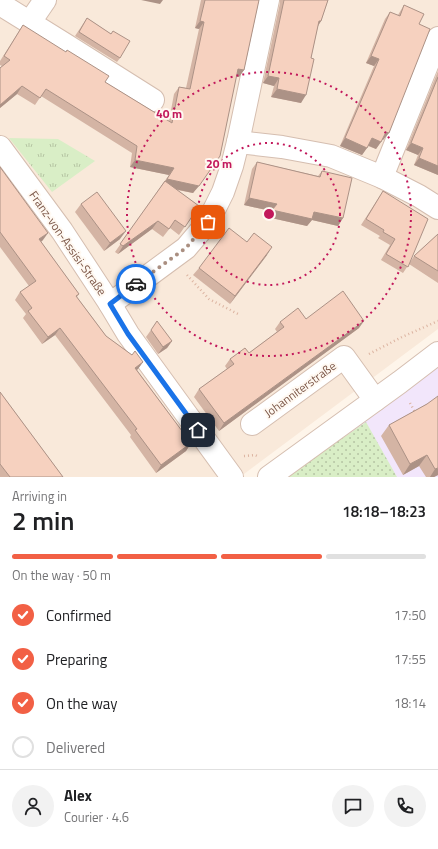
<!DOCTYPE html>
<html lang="en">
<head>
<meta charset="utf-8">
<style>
	:root { --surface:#fff; --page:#f2f2f2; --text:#202124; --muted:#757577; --line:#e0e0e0; --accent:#f26045 }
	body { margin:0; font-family:"Titillium Web",sans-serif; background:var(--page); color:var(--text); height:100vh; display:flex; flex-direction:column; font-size:15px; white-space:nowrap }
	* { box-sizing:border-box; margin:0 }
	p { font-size:13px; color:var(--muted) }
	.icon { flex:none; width:22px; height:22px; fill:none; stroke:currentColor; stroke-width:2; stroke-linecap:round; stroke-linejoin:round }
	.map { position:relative; height:477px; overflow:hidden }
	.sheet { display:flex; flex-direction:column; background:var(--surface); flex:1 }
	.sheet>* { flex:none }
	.pin { position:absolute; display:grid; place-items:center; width:34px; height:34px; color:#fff; margin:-17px; border-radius:8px; box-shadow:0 2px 6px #0006 }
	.courier { position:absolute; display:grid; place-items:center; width:40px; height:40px; margin:-20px; border:3px solid #1a73e8; border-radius:50%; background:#fff; color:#222; box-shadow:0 1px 5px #0007 }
	.headline em { font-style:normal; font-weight:600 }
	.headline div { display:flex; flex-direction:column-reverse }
	.headline { display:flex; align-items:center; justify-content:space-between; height:68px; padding:0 12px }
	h1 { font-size:26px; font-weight:600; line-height:30px }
	.bar { display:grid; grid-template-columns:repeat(4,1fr); gap:6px 4px; align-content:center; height:48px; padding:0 12px }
	.bar i { height:5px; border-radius:3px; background:var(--line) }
	.bar .selected { background:var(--accent) }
	.bar p { grid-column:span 4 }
	.line { display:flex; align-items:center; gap:10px; padding:0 12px; border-top:1px solid var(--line) }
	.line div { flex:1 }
	.round { display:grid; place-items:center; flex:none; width:42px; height:42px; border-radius:21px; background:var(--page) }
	ol { padding:0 12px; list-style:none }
	li { display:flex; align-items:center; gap:12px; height:44px }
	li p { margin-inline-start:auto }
	li .icon { padding:4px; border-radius:50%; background:var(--accent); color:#fff; stroke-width:4 }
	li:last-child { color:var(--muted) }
	li i { width:22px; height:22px; border:2px solid var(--line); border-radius:50% }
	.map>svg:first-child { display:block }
</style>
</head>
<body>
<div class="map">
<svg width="438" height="477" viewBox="0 0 438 477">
	<defs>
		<pattern id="grass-dots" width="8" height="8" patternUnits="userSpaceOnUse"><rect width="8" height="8" fill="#d9eec6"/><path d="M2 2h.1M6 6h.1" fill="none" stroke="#b5c4a3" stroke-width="1.8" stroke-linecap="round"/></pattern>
		<pattern id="park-tufts" width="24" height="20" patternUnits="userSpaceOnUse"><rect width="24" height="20" fill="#d9eec6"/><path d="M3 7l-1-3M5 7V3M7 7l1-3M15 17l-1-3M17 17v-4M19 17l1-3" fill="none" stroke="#b5c4a3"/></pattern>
	</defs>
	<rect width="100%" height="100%" fill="#fef5ea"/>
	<polygon fill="#f9e9da" points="0,0 438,0 438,329 240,477 0,477"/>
	<polygon fill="#f2e6fb" points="438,366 438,477 288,477"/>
	<polygon fill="url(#grass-dots)" points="366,422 397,477 286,477"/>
	<polygon fill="url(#park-tufts)" points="9,138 58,139 95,161 52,192"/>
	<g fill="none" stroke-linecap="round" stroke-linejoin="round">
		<defs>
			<g id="minor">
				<polyline points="0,4 66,45 153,100"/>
				<polyline points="30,22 45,0"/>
				<polyline points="238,142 282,147 331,156 382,177 419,196 438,208"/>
				<polyline points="0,147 62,231 110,304 128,334 232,477"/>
				<polyline points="382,177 438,38"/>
				<polyline points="110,304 186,248 208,222 223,192 232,166 238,142 268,0"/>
				<polyline points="252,424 344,357 375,400"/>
				<polyline points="269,477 400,382 438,353"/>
			</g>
		</defs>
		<use href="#minor" stroke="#d5beb0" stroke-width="24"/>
		<g stroke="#dcb4a1" stroke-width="2.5" stroke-dasharray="1 3" stroke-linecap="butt">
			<polyline points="187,275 209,299 240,315"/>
			<polyline points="369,354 402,337 438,321"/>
			<polyline points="410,403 415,412"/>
			<polyline points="244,456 255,455 257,456"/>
		</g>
		<use href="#minor" stroke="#fff" stroke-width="22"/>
	</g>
	<g fill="#d4b4a4">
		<polygon points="201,0 259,0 244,70 239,77 236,77 220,156 193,193 177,190 199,206 179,235 170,228 163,237 152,229 118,254 115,252 169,175 130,167 132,153 41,96 35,105 17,94 0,108 0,68 2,66 0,65 0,61 23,25 105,82 169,121 174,94 179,87 186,88 199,29 195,28"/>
		<polygon points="280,0 328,0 321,21 318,26 301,103 271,97 274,86 263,83 280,3"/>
		<polygon points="404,5 419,24 383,140 382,140 376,149 368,146 362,155 340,146 374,66 366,63 385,19 390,12 398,15"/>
		<polygon points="87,18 111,34 120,58 117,62 75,36"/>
		<polygon points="438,71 438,175 414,165 418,155 406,150"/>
		<polygon points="257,162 318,176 322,171 343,218 338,226 312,220 307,226 267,217 271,211 244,205 252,169"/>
		<polygon points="0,167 43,240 41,242 79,294 77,297 106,336 132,355 143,362 137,370 191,443 186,451 156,473 130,437 131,435 55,335 42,344 23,318 26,314 15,300 20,292 29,286 0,247"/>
		<polygon points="383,191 409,264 414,256 438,234 438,283 409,264 403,273 381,260 390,245 378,238 380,236 361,225"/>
		<polygon points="81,204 120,239 104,251 75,212"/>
		<polygon points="247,242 267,255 230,304 193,275 199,268"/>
		<polygon points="306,319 359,328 219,431 194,397 199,389 227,369 225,366 230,359 249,353 277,332 275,329 280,322"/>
		<polygon points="151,330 172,341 167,348 158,354 146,337"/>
		<polygon points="0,392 63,477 0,477"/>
		<polygon points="427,404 438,475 434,477 426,477 419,466 403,475 381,436 389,425"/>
	</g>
	<g fill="#ac9286">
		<polygon points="141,0 163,0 160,4"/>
		<polygon points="200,21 204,22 199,29 195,28"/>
		<polygon points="319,21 321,21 316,29"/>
		<polygon points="371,56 379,59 374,66 366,63"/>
		<polygon points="238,69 244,70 239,77 233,76"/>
		<polygon points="268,76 279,78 274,86 263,83"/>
		<polygon points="22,86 17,94 0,108 0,105"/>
		<polygon points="277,89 306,95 301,103 271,97"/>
		<polygon points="386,132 389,133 383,140 381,139"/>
		<polygon points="345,138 367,148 362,155 340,146"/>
		<polygon points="372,138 381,142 376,149 367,145"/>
		<polygon points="411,143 423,148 418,155 406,150"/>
		<polygon points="419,158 438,166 438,175 414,165"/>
		<polygon points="135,160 174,168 169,175 130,167"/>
		<polygon points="167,179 199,186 193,193 161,186"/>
		<polygon points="249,198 314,212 343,218 338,226 312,220 307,226 267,217 271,211 244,205"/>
		<polygon points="158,221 152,229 118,254 123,246"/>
		<polygon points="126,231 120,239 104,251 110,243"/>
		<polygon points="48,233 43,240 34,247 39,239"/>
		<polygon points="272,247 267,255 230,304 235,296"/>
		<polygon points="364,321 359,328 219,431 224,423"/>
		<polygon points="60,328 55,335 42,344 48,337"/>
		<polygon points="172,341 167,348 158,354 163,347"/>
		<polygon points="143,362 138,369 130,375 135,368"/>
		<polygon points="191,443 186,451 156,473 161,465"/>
		<polygon points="427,455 419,466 403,475 410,464"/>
		<polygon points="438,468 438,475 434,477 430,477 435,469"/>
	</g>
	<g fill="#f6d1bf" stroke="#ac9286">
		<polygon points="205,0 259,0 244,70 238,69 220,156 199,186 167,179 174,168 135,160 137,146 46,89 40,98 22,86 0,105 0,68 10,60 4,56 23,25 66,52 67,50 109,76 105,82 172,123 179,87 190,89 204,22 200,21"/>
		<polygon points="284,0 328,0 321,21 319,21 311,58 314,59 306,95 277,89 279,78 268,76"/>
		<polygon points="404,5 424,14 419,24 430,29 389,133 386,132 381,142 372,138 367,148 345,138 379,59 371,56 390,12 400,16"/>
		<polygon points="87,18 111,34 113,31 130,41 120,58 79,32"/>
		<polygon points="438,77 438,166 419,158 423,148 411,143"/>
		<polygon points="257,162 320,177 322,171 352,178 343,218 314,212 312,219 272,210 277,204 249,198"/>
		<polygon points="0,167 48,233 39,239 79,294 76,296 106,336 132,355 135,351 143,362 135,368 191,443 161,465 135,430 137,429 60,328 48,337 28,311 32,308 20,292 36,281 0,232"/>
		<polygon points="165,181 199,206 185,227 175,220 169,229 158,221 123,246 120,244"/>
		<polygon points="383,191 428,219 408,267 386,254 395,239 383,232 384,230 366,219"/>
		<polygon points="97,192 126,231 110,243 81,204"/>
		<polygon points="229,228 247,242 254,233 272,247 235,296 199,268"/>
		<polygon points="438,234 438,271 414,256"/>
		<polygon points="343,291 364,321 224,423 199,389 234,364 230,359 245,348 249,353 284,327 280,322 298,308 306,319"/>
		<polygon points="157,321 172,341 163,347 151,330"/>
		<polygon points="0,392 63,477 10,477 0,464"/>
		<polygon points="438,396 438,468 435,469 427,455 410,464 389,425 427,404"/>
	</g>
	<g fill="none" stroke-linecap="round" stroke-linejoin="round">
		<polyline stroke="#aa8f81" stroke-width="4" stroke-dasharray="0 7.2" points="136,284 186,248 208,222"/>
		<polyline stroke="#1a73e8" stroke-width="5" points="136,284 110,304 128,334 198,430"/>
	</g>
	<g fill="none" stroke="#c2185b" stroke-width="2" stroke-dasharray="2 4">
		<circle cx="269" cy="214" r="71"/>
		<circle cx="269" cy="214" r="142"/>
	</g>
	<g text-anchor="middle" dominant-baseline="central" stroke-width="4" stroke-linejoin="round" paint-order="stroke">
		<g font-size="12" fill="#7d5849" stroke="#fff9f2">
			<text transform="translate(68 243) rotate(55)">Franz-von-Assisi-Straße</text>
			<text transform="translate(300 389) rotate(-36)">Johanniterstraße</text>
		</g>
	</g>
	<circle cx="269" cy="214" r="6" fill="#c2185b" stroke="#fff9f2" stroke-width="2"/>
	<g font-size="12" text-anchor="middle" font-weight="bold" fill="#c2185b" stroke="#fff9f2" stroke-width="4" stroke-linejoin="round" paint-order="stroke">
		<text x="169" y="118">40 m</text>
		<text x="219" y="168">20 m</text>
	</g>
</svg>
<div class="pin" style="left:208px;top:222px;background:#ea580c"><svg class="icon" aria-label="bag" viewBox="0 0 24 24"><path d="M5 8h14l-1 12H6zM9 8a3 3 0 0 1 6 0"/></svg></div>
<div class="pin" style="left:198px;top:430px;background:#1f2937"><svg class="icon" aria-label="home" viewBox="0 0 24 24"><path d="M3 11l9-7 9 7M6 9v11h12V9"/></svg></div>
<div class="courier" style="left:136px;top:284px"><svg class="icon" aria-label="car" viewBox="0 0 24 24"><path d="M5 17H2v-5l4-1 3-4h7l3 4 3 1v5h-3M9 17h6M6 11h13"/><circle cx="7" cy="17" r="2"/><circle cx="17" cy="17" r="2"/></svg></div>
</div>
<section class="sheet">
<div class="headline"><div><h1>2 min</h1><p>Arriving in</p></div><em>18:18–18:23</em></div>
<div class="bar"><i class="selected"></i><i class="selected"></i><i class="selected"></i><i></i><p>On the way · 50 m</p></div>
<ol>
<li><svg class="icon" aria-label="check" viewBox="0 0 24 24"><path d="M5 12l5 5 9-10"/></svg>Confirmed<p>17:50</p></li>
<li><svg class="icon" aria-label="check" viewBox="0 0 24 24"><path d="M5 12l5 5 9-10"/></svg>Preparing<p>17:55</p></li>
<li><svg class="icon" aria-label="check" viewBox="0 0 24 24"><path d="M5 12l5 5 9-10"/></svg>On the way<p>18:14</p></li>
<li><i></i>Delivered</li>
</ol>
<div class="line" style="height:72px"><a class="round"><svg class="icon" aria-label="person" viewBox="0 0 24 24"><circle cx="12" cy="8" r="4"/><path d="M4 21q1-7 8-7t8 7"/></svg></a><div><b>Alex</b><p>Courier · 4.6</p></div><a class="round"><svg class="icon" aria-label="chat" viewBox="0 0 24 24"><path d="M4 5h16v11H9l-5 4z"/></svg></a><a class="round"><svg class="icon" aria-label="phone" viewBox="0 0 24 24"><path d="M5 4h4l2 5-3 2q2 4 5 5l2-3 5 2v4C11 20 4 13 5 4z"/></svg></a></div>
</section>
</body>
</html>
